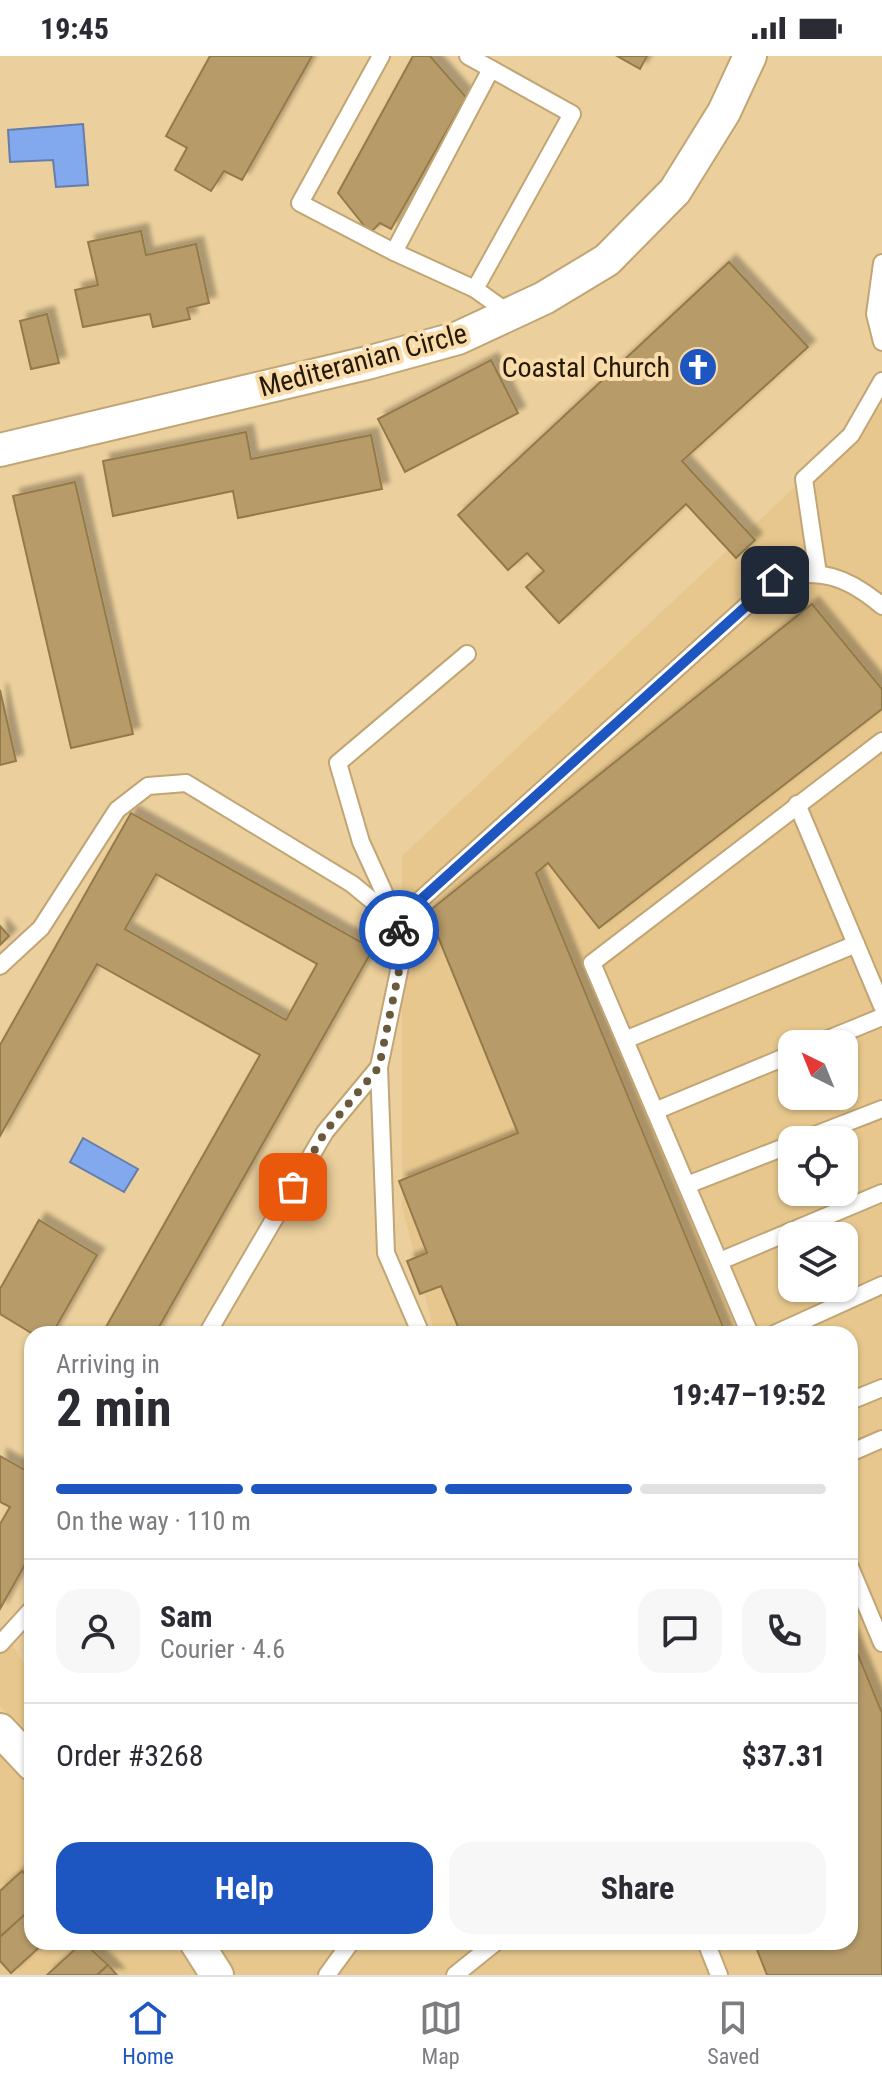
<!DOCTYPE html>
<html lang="en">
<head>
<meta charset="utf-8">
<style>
	:root { --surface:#fff; --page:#f7f7f7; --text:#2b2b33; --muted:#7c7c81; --line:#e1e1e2; --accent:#1d55c1 }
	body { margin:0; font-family:"Roboto Condensed",sans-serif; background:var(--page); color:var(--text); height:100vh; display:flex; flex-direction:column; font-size:30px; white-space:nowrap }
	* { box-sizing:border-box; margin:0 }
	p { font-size:26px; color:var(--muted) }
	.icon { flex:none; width:44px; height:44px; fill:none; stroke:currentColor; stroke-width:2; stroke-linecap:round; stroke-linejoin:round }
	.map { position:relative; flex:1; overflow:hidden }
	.side { position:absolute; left:24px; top:1270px; width:834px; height:624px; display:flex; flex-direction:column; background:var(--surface); border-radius:24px; box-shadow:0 2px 6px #0004 }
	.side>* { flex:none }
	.needle { width:52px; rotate:317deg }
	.controls { position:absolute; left:778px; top:974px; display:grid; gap:16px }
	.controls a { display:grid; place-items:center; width:80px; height:80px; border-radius:16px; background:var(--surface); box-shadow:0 2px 6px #0004; font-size:40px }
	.pin { position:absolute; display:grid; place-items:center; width:68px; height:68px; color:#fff; margin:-34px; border-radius:16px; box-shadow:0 4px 12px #0006 }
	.courier { position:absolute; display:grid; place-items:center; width:80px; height:80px; margin:-40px; border:6px solid #1d55c1; border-radius:50%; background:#fff; color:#222; box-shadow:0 2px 10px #0007 }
	.summary em { font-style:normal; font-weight:700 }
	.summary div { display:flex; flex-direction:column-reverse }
	.summary { display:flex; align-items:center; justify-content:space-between; height:136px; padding:0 32px }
	h1 { font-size:52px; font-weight:700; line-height:60px }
	.bar { display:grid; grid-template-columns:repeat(4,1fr); gap:12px 8px; align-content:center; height:96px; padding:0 32px }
	.bar i { height:10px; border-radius:6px; background:var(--line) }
	.bar .active { background:var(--accent) }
	.bar p { grid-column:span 4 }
	.line { display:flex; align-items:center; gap:20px; padding:0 32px; border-top:2px solid var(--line) }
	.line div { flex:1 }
	.round { display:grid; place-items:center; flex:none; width:84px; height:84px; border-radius:24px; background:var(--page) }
	.primary-button { display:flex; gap:16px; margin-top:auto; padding:16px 32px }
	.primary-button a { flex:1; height:92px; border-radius:24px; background:var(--accent); color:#fff; font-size:32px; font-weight:700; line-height:92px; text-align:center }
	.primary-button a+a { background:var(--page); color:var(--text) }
	.status { display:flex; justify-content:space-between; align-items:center; height:56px; padding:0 40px; background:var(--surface); direction:ltr }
	.status svg { height:22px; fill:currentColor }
	.menu { display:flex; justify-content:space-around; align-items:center; height:112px; border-top:2px solid var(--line); background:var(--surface); font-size:22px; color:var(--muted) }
	.menu a { display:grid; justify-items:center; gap:4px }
	.menu .active { color:var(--accent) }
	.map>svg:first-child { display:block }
</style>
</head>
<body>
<div class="status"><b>19:45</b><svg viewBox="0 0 49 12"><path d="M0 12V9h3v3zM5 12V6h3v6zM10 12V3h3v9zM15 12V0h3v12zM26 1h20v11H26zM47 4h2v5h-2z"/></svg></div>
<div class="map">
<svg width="882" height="1919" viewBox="0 0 882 1919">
	<defs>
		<filter id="shadow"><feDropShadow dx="7" dy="-7" stdDeviation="2" flood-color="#0004"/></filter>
	</defs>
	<rect width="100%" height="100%" fill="#ebcf9c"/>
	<g fill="#e7c78d" fill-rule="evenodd">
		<path d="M882,349v1570h-647l-19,-33h634v-608h-415l-33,-127v-351zM792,988h52v52h-52zM792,1084h52v52h-52zM792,1180h52v52h-52z"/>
		<polygon points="0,1568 32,1621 32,1684 0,1650"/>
		<polygon points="0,1698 32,1733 32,1886 176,1886 198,1919 0,1919"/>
	</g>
	<g fill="#82a8ed" stroke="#667da8" stroke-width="2">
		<polygon points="83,68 88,129 56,131 53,104 10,106 8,74"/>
		<polygon points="83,1082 138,1113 124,1136 70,1106"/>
	</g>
	<g fill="#b79c6b" stroke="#957a4a" stroke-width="2" fill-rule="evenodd" filter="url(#shadow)">
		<polygon points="210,0 312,0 242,124 224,115 211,135 175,114 187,92 166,80"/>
		<polygon points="413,0 430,0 466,41 391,173 380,167 370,177 338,137"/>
		<polygon points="617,0 647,0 640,13"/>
		<polygon points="141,175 146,199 196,188 209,247 187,252 190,263 153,271 150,258 83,271 75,234 98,229 88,186"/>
		<polygon points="729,206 808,291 682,405 755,484 736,502 686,448 559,567 526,531 544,515 527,497 508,514 458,459"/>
		<polygon points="47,258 59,307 31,313 20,265"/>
		<polygon points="491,304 518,357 405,416 378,363"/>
		<polygon points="246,376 251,403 371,379 382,433 238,462 233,435 113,460 103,405"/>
		<polygon points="75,426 133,678 71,692 13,440"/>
		<polygon points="812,548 882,633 882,653 599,872 548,807 536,817 726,1278 461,1278 441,1230 420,1238 407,1205 427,1197 399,1125 518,1077 428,856"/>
		<polygon points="0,634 16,705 0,709"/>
		<path d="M131,757l242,136 -218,385h-53l158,-279 -163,-91 -97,172v-91zM156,818l161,90 -31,56 -161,-91z"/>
		<polygon points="0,870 9,880 0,889"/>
		<polygon points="39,1164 97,1199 52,1278 33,1278 0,1258 0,1233"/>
		<polygon points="0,1400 25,1414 32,1401 32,1496 0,1553 0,1468 10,1451 0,1446"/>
		<polygon points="850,1579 882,1657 882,1919 767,1919 754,1886 850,1886"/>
		<polygon points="22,1815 32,1826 32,1852 0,1881 0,1835"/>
		<polygon points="32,1852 32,1886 45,1886 11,1917 0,1905 0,1881"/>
		<polygon points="83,1886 108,1909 97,1919 47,1919"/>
		<polygon points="108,1909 117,1919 97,1919"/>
	</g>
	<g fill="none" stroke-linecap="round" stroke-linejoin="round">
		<defs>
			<g id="lane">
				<polyline points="381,0 300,147 394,196 475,233 572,58 468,0"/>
				<polyline points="394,196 491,13"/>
				<polyline points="882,207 875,258 882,286"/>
				<polyline points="475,233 510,258"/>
				<polyline points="818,518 804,423 851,379 882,325"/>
				<path d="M467,598l-129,109 23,79 36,79 378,-341c43,-14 73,-3 107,26"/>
				<polyline points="797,748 882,950"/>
				<polyline points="0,910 41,872 117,754 148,730 186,727 352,828 397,865 404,891 379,1011 386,1197 421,1278"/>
				<polyline points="625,984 856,888"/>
				<polyline points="816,988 882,961"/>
				<polyline points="655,1055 792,998"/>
				<polyline points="802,1084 882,1053"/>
				<polyline points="687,1129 792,1088"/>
				<polyline points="720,1205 882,1137"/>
				<polyline points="207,1278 325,1076 379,1011"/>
				<polyline points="750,1278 592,907 882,685"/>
				<polyline points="774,1278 882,1229"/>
				<polyline points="850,1345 882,1332"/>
				<polyline points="850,1397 882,1383"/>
				<polyline points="850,1511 882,1587"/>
				<polyline points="0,1588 32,1553"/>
				<polyline points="706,1886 719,1919"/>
				<polyline points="327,1919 351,1886"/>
				<polyline points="455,1919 496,1886"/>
			</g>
			<g id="street">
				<polyline points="0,394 367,307 458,282 544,242 607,204 675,135 724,56 750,0"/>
				<polyline points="0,1674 32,1708"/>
				<polyline points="196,1886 217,1919"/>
			</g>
		</defs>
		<use href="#lane" stroke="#c1a574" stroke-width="20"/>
		<use href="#street" stroke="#c1a574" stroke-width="36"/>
		<use href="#lane" stroke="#fff" stroke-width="16"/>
		<use href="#street" stroke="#fff" stroke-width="32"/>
	</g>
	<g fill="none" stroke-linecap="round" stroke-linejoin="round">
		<polyline stroke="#6a593a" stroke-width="8" stroke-dasharray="0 14.4" points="293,1131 325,1076 379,1011 404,891 399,874"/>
		<polyline stroke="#1d55c1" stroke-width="10" points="399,874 397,865 775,524"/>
	</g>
	<defs>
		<symbol id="church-disc" viewBox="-11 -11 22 22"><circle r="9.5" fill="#1d55c1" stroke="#f9dca9"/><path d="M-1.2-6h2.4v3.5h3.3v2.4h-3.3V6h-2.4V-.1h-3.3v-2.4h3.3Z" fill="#fff"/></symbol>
	</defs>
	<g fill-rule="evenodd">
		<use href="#church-disc" x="676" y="289" width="44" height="44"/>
	</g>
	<g text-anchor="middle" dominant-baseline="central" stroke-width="8" stroke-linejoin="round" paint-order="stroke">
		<g font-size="28" fill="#241906" stroke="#f9dca9">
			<text transform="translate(363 304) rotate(-15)">Mediteranian Circle</text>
		</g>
		<g font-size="28" fill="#241906" stroke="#f9dca9" text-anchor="end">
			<text x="670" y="311">Coastal Church</text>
		</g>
	</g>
</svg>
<div class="controls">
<a><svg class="needle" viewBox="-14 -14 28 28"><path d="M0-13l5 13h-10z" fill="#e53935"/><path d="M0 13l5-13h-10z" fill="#7c7c81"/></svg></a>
<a><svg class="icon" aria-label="locate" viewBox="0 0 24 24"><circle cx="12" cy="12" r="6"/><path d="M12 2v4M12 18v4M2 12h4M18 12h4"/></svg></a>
<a><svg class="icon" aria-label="layers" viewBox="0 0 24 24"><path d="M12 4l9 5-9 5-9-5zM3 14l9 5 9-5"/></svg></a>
</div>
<div class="pin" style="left:293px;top:1131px;background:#ea580c"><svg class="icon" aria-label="bag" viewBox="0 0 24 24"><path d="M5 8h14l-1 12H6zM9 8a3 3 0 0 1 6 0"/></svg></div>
<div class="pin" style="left:775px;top:524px;background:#1f2937"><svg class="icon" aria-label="home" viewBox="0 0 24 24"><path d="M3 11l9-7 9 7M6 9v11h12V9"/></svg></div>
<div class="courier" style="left:399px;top:874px"><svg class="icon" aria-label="bike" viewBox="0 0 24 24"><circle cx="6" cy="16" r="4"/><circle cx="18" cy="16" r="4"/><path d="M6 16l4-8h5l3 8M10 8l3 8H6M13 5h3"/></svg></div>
<section class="side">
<div class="summary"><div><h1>2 min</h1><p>Arriving in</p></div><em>19:47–19:52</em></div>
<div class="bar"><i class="active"></i><i class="active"></i><i class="active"></i><i></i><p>On the way · 110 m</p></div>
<div class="line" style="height:144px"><a class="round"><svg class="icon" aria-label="person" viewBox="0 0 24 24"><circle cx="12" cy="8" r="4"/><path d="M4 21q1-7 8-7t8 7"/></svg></a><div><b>Sam</b><p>Courier · 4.6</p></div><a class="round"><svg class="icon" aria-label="chat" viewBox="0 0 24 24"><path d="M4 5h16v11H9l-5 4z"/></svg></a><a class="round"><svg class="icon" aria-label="phone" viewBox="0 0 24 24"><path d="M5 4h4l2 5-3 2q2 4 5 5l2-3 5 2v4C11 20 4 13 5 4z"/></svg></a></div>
<div class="line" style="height:104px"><div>Order #3268</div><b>$37.31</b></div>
<div class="primary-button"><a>Help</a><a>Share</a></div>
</section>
</div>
<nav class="menu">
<a class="active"><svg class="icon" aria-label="home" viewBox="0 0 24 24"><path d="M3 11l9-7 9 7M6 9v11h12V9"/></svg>Home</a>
<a><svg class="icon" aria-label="map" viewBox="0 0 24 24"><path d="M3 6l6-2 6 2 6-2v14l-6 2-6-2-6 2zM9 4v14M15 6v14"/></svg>Map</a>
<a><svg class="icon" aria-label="saved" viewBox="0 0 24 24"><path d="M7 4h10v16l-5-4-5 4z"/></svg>Saved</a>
</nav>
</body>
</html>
